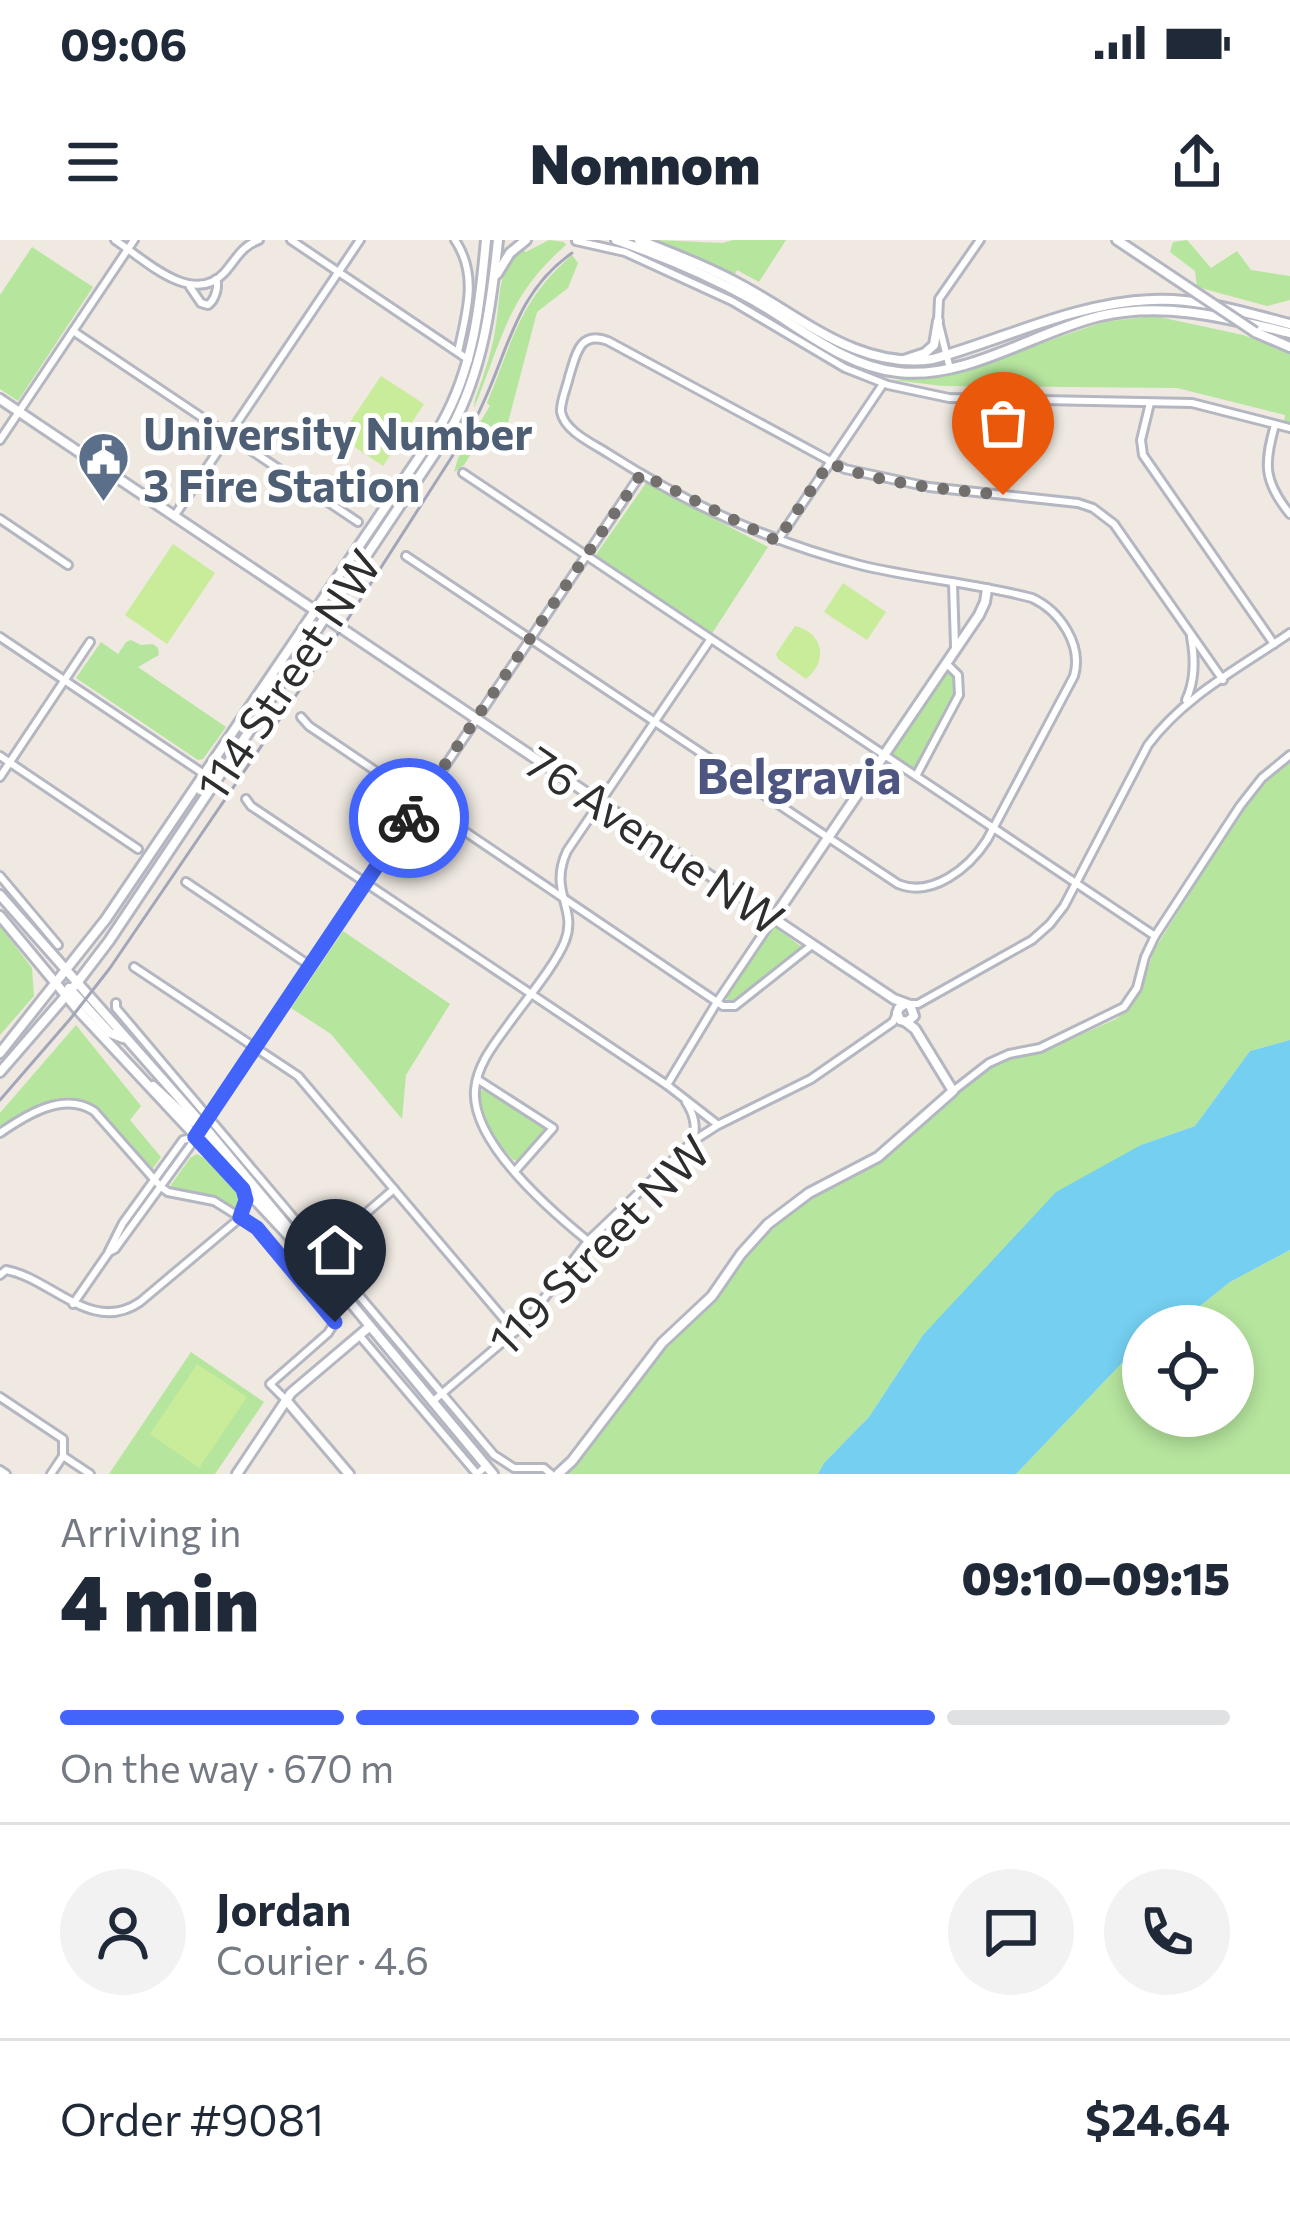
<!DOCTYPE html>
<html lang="en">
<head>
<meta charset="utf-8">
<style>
	:root { --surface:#fff; --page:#f2f2f3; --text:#1f2937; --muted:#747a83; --line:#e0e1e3; --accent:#4264fb }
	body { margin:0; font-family:Commissioner,sans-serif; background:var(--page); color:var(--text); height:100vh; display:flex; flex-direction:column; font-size:45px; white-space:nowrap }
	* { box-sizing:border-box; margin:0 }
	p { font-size:39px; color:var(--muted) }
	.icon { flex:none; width:66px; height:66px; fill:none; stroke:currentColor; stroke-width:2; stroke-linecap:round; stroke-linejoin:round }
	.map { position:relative; height:1234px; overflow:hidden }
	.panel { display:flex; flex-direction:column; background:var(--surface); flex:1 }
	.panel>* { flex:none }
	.fabs { position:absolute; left:1122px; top:1065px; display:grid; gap:24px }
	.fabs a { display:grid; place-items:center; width:132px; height:132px; border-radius:50%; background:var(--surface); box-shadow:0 6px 18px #0003; font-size:60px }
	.pin { position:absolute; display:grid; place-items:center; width:102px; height:102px; color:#fff; margin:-123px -51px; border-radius:50% 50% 50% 0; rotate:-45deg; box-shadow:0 0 12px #0007 }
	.pin .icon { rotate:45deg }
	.courier { position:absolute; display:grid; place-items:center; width:120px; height:120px; margin:-60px; border:9px solid #4264fb; border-radius:50%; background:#fff; color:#222; box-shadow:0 3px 15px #0007 }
	.summary em { font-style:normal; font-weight:800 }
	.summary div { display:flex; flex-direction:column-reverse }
	.summary { display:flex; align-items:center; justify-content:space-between; height:204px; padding:0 60px }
	h1 { font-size:78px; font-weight:800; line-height:90px }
	.bar { display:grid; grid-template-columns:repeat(4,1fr); gap:18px 12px; align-content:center; height:144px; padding:0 60px }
	.bar i { height:15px; border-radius:9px; background:var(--line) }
	.bar .selected { background:var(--accent) }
	.bar p { grid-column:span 4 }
	.line { display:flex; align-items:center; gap:30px; padding:0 60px; border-top:3px solid var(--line) }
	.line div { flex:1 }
	.round { display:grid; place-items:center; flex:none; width:126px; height:126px; border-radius:63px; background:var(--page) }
	.status { display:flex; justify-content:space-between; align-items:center; height:84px; padding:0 60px; background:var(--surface); direction:ltr }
	.status svg { height:33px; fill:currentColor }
	header { display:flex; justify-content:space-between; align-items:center; height:156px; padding:0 60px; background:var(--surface); font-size:54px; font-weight:800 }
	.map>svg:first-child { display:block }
</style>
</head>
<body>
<div class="status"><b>09:06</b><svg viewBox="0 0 49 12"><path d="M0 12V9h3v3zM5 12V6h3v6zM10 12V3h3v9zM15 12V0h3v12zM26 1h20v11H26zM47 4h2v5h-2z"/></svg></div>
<header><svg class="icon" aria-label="menu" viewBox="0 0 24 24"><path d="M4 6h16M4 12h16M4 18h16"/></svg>Nomnom<svg class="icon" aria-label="share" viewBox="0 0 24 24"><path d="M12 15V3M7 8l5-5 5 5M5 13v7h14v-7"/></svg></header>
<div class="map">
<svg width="1290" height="1234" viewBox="0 0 1290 1234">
	<rect width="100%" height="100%" fill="#efe9e1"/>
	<g fill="#b6e59e">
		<path d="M549,0l15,2 2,3c-60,52 -63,94 -92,163l1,-9c8,-22 16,-44 20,-68 6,-31 1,-60 25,-83l6,4z"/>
		<polygon points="656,0 723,3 733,0 786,0 759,42 737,30 735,34"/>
		<polygon points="1187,0 1211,28 1237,11 1251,30 1290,36 1290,60 1267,66 1197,47 1195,31 1170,12 1173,2"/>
		<polygon points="32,7 93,47 18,161 0,149 0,55"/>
		<path d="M572,15l6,8 -10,25 -31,24 -32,122 -18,-5 -23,36 -10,7 4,-14 32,-52 -3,-3c26,-62 31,-101 85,-148z"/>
		<polygon points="1155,76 1243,95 1290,112 1290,185 1284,183 1285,175 1177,148 943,146 893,140 943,137 1103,82"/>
		<polygon points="646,243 768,307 711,395 595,316"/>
		<polygon points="131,400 141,405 153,404 158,408 159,415 138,427 226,487 203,519 198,520 76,438 101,402 118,414 126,402"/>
		<polygon points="949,432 956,442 954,455 914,530 892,515 893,513 944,435"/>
		<polygon points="1290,518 1290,800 1250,811 1195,886 1141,905 981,1035 923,1095 869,1177 824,1223 818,1234 566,1234 670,1101 714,1060 769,990 815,955 885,918 978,835 995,824 1017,816 1058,805 1116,779 1132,766 1141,750 1154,710 1224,599 1254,555"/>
		<polygon points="0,686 32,728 34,756 0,795"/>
		<polygon points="774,686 803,708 729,763 725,756"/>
		<polygon points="343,691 450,764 406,835 402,879 331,794 291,768"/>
		<path d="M76,785l65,81 -11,14 31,37 -10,14c-22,-25 -56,-84 -95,-72 -17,5 -35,19 -51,28l-5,-1v-13z"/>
		<path d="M486,849l58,39v7l-25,26 -6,-1c-18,-21 -35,-40 -33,-69z"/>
		<polygon points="197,914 206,919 241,957 236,972 216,959 169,948 190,918"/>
		<polygon points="1290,1010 1290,1234 1016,1234 1121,1124 1143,1109 1143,1176 1233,1176 1233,1086 1175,1086 1230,1042"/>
		<polygon points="191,1112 264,1162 215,1234 109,1234"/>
	</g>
	<g fill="#c9ec9a">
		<polygon points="381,136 424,164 383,226 340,197"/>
		<polygon points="173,304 215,333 167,404 125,375"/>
		<polygon points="843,343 886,372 867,400 824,372"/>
		<path d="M795,386c28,7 34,34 11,53l-28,-20 -2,-5z"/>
		<polygon points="197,1124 247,1157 199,1228 150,1194"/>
	</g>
	<polygon fill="#75cff0" points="1290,800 1290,1010 1230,1042 1175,1086 1143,1086 1143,1109 1121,1124 1016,1234 818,1234 824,1223 869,1177 923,1095 1056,952 1141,905 1195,886 1250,811"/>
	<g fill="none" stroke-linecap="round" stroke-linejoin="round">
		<defs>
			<g id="minor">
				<path d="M115,0c29,19 77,67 109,33 12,-13 17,-27 35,-33"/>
				<polyline points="291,0 469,120"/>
				<path d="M455,0c24,36 11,73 3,112"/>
				<polyline points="576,1 625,12 732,61 845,128 888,145 949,158 1192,163 1290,188"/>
				<path d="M190,47l11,16 7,2c7,-5 11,-18 8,-26"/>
				<polyline points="73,91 358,282"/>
				<polyline points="950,129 938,81 939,59 980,0"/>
				<polyline points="1150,163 1141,200 1143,215 1274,404"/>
				<path d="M1275,185c-11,38 -12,56 15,89"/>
				<polyline points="0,200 134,0"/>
				<polyline points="463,233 1155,696"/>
				<polyline points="175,275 360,0"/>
				<polyline points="0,279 68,325"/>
				<polyline points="778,300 883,144"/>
				<path d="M406,316l492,328c34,14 71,-16 89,-44l87,-164c9,-31 -14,-65 -42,-78 -56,-15 -115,-19 -172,-33 -90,-23 -173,-61 -251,-111 -15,-10 -44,-22 -48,-42 -1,-10 6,-25 8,-35 7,-22 10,-47 39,-36l237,128 84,18 149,16 15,5 21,16 109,156"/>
				<polyline points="953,344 955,406"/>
				<polyline points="0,397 204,534"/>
				<path d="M1186,460c9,-19 9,-42 5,-63"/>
				<polyline points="301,477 309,486 723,766 735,766 812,705"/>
				<polyline points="0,516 138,609"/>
				<polyline points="916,536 959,455 958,435 946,423"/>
				<polyline points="0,537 90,402"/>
				<polyline points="246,559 251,566 667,845 717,884"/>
				<polyline points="0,636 58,705"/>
				<polyline points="186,642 309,725"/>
				<polyline points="134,727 298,836 515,1092"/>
				<polyline points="116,763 116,768 494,1215 514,1228 544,1228 551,1234"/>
				<path d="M911,764h7l114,-64 18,-16 14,-18 84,-161c36,-49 93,-78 142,-112"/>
				<polyline points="477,839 553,888 516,930"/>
				<polyline points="667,845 717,762 773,679"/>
				<polyline points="953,851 989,823 1009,814 1040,808 1124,767 1137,748 1145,717 1155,696 1240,566 1262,538 1290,515"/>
				<path d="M686,862c8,12 11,25 7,39"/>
				<path d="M0,893c26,-18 64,-42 94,-22l67,76 7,5 46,9 43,27 78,94 -7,11 -58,51 16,16"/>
				<polyline points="240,978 246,960 243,949"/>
				<path d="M588,1001c-37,-30 -117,-99 -113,-151 2,-25 19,-46 33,-65 17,-24 47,-59 57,-84 13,-33 -17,-49 2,-90l143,-211"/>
				<polyline points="109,1011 123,983 183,900 195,897"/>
				<polyline points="322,1011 394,949"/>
				<path d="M0,1035l6,-5c45,8 86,65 134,32l100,-84"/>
				<polyline points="73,1064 109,1012 115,1009 190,906 641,234"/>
				<polyline points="359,1095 477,1234 486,1226"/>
				<polyline points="0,1157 63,1199 63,1216"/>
				<polyline points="432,1162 525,1083 588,1001 693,901 718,885 811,839 893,782 897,773"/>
				<polyline points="0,1230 6,1234"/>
				<polyline points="51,1234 63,1216 90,1234"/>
			</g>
			<g id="tertiary">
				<polyline points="0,159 849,729 894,759 910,765 914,776 907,782 900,780 897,773 899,768 905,764"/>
				<polyline points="773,679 979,375 985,362 987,349"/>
				<polyline points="286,1160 349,1234"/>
				<polyline points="237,1234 291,1153 369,1087"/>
				<polyline points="558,1234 572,1221 662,1103 712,1056 741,1014 768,984 809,953 878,917 953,851 915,789 906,782"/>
			</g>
			<g id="secondary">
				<path d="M616,0c46,16 92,35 135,59 47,26 91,67 147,73 68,8 136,-40 202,-56 65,-15 127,2 190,17"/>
				<path d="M639,0c35,14 72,28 104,46 61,33 116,84 190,73 71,-20 143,-56 218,-59 47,-3 94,13 139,24"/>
				<polyline points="1117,0 1171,36"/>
				<polyline points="497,34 510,13 526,0"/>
				<polyline points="1255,92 1290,107"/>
				<polyline points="904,120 925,113 934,105 938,81"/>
				<polyline points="0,655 203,885 493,1234"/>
				<polyline points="0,676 78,770 301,1009"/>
				<polyline points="69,748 110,793 123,798"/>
				<path d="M0,813l106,-134 335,-494c33,-58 39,-120 45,-185"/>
				<path d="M0,832l77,-89 32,-42 342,-512c32,-60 40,-122 47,-189"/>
				<polyline points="153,846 191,881 201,885"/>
				<polyline points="195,897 206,899 233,928"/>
			</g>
		</defs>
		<use href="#minor" stroke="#b4b7c1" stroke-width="12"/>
		<use href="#tertiary" stroke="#b4b7c1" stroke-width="14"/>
		<use href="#secondary" stroke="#b4b7c1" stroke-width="14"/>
		<use href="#minor" stroke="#fff" stroke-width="6"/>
		<use href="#tertiary" stroke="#fff" stroke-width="8"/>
		<use href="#secondary" stroke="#fff" stroke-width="8"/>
		<path stroke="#a3a6b8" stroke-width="3" d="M0,860l71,-82 39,-50 236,-346 125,-195c36,-62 38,-130 101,-174"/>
		<defs>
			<polyline id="secondary-bridge" points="1171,36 1255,92"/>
		</defs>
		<use href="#secondary-bridge" stroke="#b4b7c1" stroke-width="14" stroke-linecap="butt"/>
		<use href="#secondary-bridge" stroke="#fff" stroke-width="8"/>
	</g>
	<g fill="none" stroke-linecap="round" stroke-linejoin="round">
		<path stroke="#726f6d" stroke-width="12" stroke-dasharray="0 21.6" d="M409,578l232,-344 136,67 52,-78c54,22 117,26 174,32"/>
		<polyline stroke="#4264fb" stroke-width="15" points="335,1082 257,988 240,977 246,960 243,949 195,897 409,578"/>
	</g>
	<defs>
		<symbol id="civic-pin" viewBox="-11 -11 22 30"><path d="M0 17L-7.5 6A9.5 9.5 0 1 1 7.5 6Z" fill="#5c6f8a" stroke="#fff"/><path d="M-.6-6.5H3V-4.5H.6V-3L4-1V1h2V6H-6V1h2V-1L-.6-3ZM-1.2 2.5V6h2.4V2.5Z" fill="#fff"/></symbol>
	</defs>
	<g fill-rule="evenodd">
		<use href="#civic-pin" x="74" y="188" width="59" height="81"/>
	</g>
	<g text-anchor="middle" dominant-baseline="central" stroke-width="10" stroke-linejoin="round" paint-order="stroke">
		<g font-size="45" font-weight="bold" fill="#4e5e75" stroke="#fff" text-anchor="start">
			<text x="143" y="191">University Number<tspan x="143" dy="52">3 Fire Station</tspan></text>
		</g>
		<g font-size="45" fill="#2e2e2e" stroke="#fff">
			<text transform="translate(287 434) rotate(-56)">114 Street NW</text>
			<text transform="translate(656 599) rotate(34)">76 Avenue NW</text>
			<text transform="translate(598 1004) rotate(-45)">119 Street NW</text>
		</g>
		<g font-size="48" font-weight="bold" fill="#4d5680" stroke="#fff">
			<text x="799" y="534">Belgravia</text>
		</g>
	</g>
</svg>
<div class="fabs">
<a><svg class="icon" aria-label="locate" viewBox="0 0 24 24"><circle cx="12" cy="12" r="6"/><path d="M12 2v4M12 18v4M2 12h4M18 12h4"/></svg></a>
</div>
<div class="pin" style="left:1003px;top:255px;background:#ea580c"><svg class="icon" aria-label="bag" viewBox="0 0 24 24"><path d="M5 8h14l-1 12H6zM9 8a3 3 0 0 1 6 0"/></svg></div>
<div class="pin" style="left:335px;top:1082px;background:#1f2937"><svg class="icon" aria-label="home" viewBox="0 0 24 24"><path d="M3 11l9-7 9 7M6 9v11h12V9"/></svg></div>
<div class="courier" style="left:409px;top:578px"><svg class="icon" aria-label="bike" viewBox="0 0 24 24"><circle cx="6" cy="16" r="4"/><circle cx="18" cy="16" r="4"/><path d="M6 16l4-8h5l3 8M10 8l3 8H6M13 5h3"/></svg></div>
</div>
<section class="panel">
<div class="summary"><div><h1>4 min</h1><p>Arriving in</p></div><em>09:10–09:15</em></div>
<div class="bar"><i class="selected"></i><i class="selected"></i><i class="selected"></i><i></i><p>On the way · 670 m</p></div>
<div class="line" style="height:216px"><a class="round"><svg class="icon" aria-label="person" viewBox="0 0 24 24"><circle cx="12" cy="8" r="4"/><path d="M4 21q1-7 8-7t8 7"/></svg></a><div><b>Jordan</b><p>Courier · 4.6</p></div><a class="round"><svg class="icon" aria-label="chat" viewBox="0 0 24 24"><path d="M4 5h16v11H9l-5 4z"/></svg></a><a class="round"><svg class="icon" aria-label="phone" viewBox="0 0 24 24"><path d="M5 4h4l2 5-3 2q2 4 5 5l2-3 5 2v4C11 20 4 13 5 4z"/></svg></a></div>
<div class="line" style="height:156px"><div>Order #9081</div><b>$24.64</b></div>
</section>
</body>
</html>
